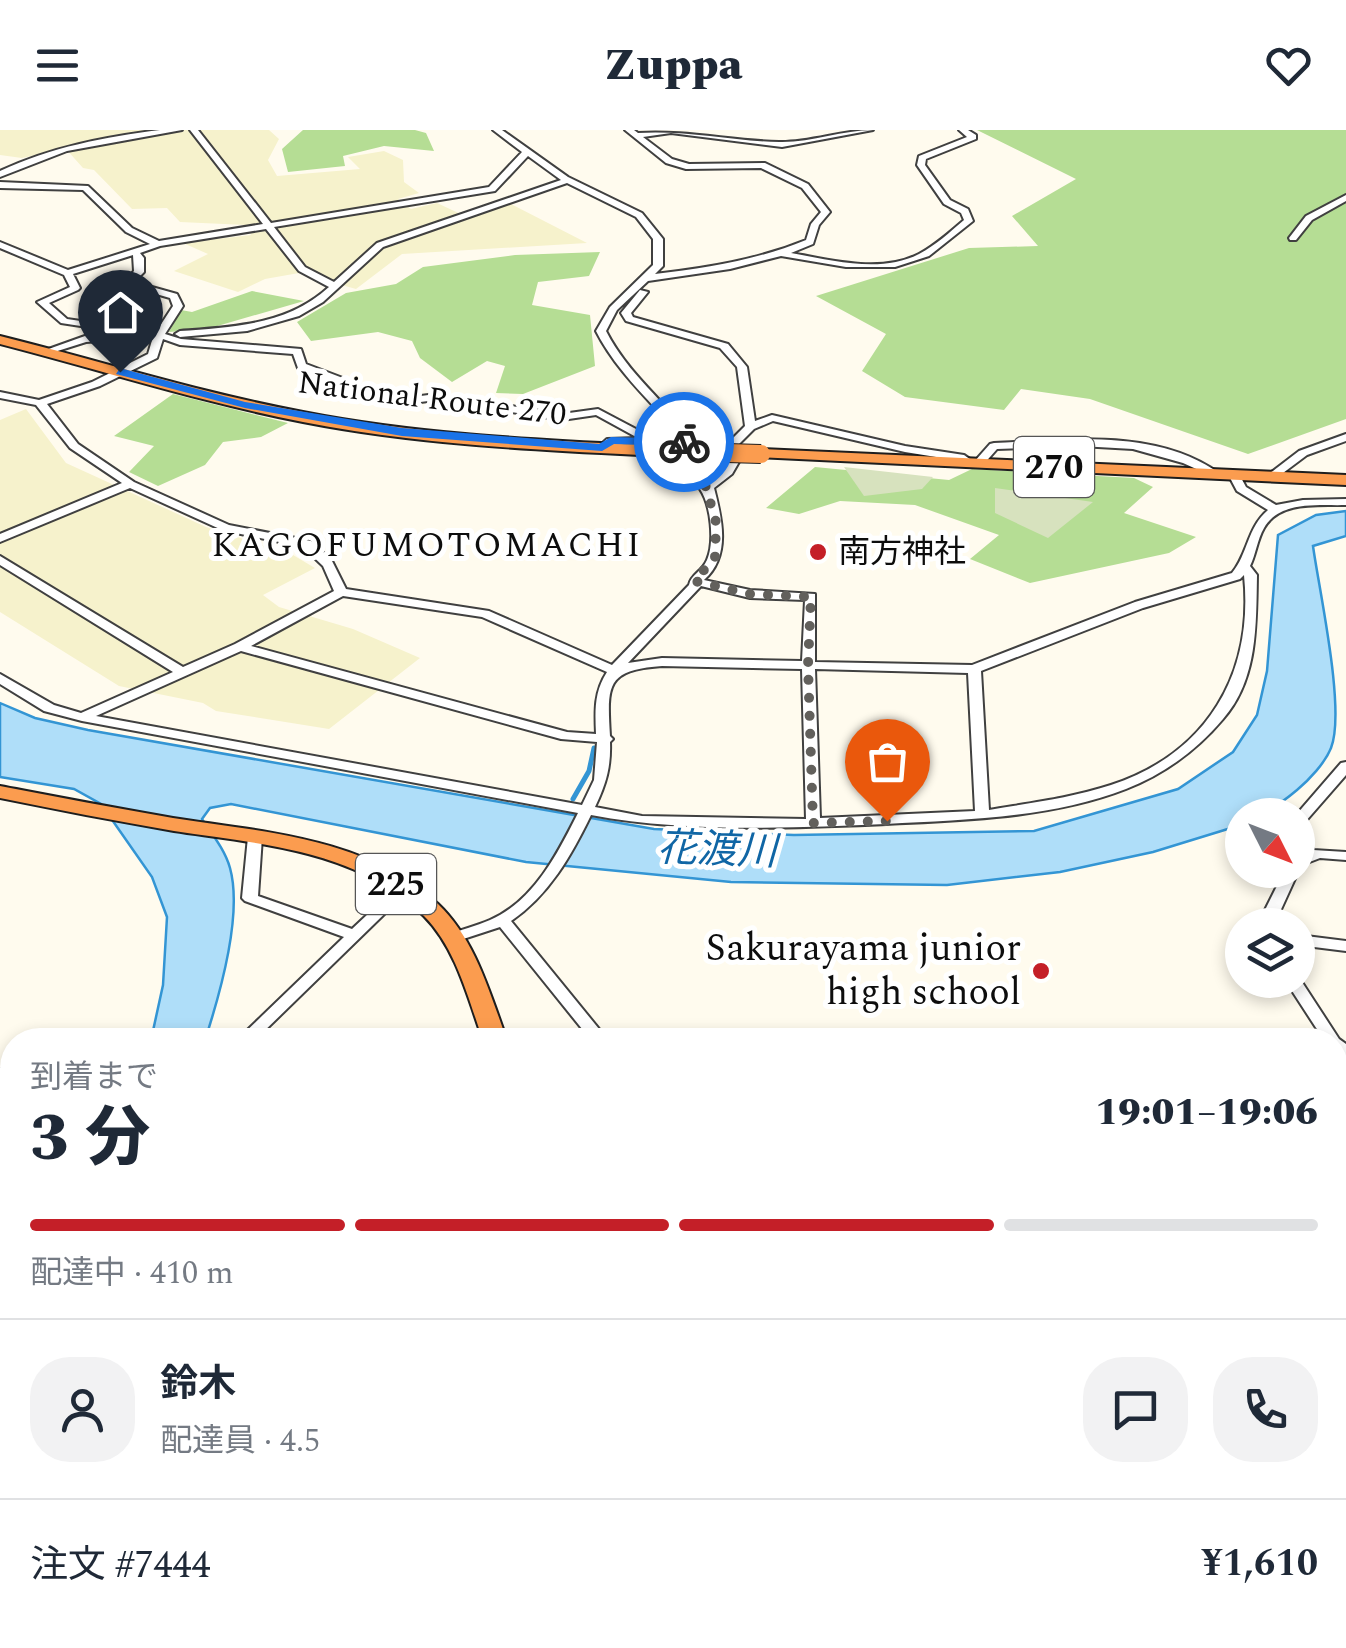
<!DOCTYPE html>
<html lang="ja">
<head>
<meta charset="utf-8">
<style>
	:root { --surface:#fff; --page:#f2f2f3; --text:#1f2937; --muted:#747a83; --line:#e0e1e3; --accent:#c41f28 }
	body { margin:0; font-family:Spectral,"Noto Sans JP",serif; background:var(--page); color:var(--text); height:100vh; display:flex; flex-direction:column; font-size:38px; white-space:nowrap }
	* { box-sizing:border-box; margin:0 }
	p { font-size:32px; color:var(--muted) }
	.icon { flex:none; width:55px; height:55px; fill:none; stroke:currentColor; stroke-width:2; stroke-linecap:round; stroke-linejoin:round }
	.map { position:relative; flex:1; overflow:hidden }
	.side { position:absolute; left:0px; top:898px; width:1348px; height:622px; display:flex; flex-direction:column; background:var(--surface); border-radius:40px 40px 0 0; box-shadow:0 5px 15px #0003 }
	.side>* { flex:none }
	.needle { width:65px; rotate:132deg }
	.controls { position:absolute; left:1225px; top:668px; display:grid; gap:20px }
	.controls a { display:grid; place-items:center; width:90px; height:90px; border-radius:50%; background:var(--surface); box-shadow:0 5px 15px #0003; font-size:50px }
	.pin { position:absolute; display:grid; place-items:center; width:85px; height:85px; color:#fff; margin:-102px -42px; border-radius:50% 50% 50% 0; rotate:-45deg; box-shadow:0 0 10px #0007 }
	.pin .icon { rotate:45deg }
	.courier { position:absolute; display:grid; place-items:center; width:100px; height:100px; margin:-50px; border:8px solid #1a73e8; border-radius:50%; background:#fff; color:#222; box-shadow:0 2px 12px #0007 }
	.headline em { font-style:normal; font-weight:800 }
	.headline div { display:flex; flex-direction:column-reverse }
	.headline { display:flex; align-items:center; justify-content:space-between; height:170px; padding:0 30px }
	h1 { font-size:65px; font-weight:800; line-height:75px }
	.bar { display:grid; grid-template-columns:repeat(4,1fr); gap:15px 10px; align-content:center; height:120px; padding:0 30px }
	.bar i { height:12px; border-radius:8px; background:var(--line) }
	.bar .selected { background:var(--accent) }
	.bar p { grid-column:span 4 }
	.line { display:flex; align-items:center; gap:25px; padding:0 30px; border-top:2px solid var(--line) }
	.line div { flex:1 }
	.round { display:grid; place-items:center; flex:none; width:105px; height:105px; border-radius:40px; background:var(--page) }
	header { display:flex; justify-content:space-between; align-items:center; height:130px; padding:0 30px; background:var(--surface); font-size:45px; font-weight:800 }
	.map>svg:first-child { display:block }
</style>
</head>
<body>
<header><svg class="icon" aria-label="menu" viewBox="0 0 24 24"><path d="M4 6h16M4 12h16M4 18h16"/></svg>Zuppa<svg class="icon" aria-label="heart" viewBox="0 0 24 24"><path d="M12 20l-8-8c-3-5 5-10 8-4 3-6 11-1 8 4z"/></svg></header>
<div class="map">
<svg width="1346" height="1518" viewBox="0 0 1346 1518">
	<rect width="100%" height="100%" fill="#fffbee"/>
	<g fill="#f6f2cc">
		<polygon points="0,0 269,0 279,9 268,30 277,46 360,39 348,27 384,21 403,30 404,52 419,63 398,69 411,79 437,73 467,87 509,73 587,113 402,124 356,159 299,143 265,149 238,162 174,141 208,124 183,113 251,105 246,95 180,92 167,78 132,79 94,40 83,38 66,19 22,28 0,25"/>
		<polygon points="26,279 66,333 206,397 293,425 315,438 263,465 279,477 353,499 420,528 329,599 216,581 203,573 119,556 0,482 0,290"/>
		<polygon points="10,1360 12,1438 0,1457 0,1370"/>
		<polygon points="0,1461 12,1469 12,1508 55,1508 46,1518 0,1518"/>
	</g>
	<g fill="#b5dd94">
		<polygon points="303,0 415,0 426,3 434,21 384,16 343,26 345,36 288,42 282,19"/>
		<polygon points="977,0 1346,0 1346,289 1248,324 1090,269 1021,259 1004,280 905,267 862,241 886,204 816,166 969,118 1038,116 1012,86 1076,49"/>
		<polygon points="600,122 589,146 538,152 532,175 590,185 595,236 523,264 496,263 505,236 487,231 452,252 420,228 412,211 378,202 311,211 297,192 346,163 396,154 423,137 515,125"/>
		<polygon points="252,161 304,171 207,199 169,202 181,180 192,182"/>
		<polygon points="173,264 288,293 261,307 223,312 205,335 158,356 129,342 154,316 114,306"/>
		<polygon points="815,337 949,350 972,339 1134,348 1153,357 1124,383 1196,407 1169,423 1030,453 970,429 999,405 915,375 840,371 799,384 766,378"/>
		<polygon points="1346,1109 1346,1518 893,1518 896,1508 1335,1508 1335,1110"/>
	</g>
	<g fill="#d7e2be">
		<polygon points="844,337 933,347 922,359 864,366"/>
		<polygon points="995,358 1093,372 1048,408 995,383"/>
	</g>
	<g fill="#afdef9" stroke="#3395d4" stroke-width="2.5">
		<path d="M1346,381v25l-33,10c6,44 33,164 18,202 -6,15 -22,32 -34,42 -18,15 -31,25 -55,25v8l-11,5 -78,24 -93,20 -113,13 -216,-3 -205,-20 -295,-58 -21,4 -8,11c10,15 23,31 28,49 13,47 -10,126 -25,172h-54l12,-55 4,-68 -15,-40 -51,-73 -27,-15 -74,-12v-74l35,15 53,12 566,99 140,6 240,-4 144,-42 55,-37 24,-37 10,-44 11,-136 38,-20z"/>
		<polygon points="12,1172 12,1263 0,1279 0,1187"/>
	</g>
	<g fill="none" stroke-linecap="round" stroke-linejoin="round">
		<polyline stroke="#3395d4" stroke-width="5" points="573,669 589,641 594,618"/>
		<g stroke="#3395d4" stroke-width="6">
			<polyline points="2,1336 12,1340"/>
			<polyline points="172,1508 182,1518"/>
		</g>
		<defs>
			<g id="minor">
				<path d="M160,0h22l-115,21 -67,26v-6c51,-24 105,-34 160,-41z"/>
				<path d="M190,0h8l73,93 218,-36 33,-35 -29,-22h9l66,47 74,36 21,26v27l-8,8c52,-6 102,-14 151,-34l5,-16 10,-12 -19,-24 -41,-20 -75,1 -20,-6 -41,-33h9l4,3c49,-3 93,8 141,9 31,1 63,-12 94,-12l-91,17 -111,-14 -28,4 29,22 17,5 76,-1 43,21 22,28 -11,13 -6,19 -22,9c41,7 89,21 128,1 17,-9 31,-22 45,-34l-3,-7 -17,-9 -27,-39 2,-9 48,-19 -8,-7h9l8,5v4l-50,20 -1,6 25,35 18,9 5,12 -44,35 -34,11h-49l-65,-11 -51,13 -82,12 -31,29 -11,21c22,43 59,71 88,108l37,1 14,-14 -8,-59 -17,-19 -94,-27 -5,-8 19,-23 8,2 -17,21 2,4 95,27 19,23 8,54 17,-6 133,31 59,9 10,7 16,-18 4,-1c73,-3 163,-15 226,31l-6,3 -31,-14 -50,-14 -53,-3 -83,3 -15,17 -12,1 -9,-6 -56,-9 -132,-31 -19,8 -16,16 -40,1 14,33 12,-9 14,-24 9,2 -15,26 -18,14c8,31 17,68 -10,92l46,10 65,4v68l157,3 163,-63 97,-29c16,-19 15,-45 36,-63l-31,-19 -8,-15 2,-2h8l7,13 30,18 27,-5 43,-1v6c-27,1 -66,-5 -82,23 -7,12 -8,26 -14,38l7,9c-1,50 1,104 -34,144 -27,32 -59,55 -97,70 -74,29 -162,31 -240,35 -97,4 -199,9 -295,-9 -20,41 -42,80 -80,106l97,119h-17l-91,-113 -49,16 -8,-5 3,-3c14,-5 30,-9 44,-15 44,-19 68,-67 88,-107l-496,-92 -38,-10 -44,-27v-10l54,31 27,8 92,-41 -173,-107v-9l183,111 52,-23 99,-53 -11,-25 -20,-19 -81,-17 -92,-42 -130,54v-8l122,-51 -52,-35 -34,-43 -36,-7v-6l39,8 53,-18 56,-28 5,-17 -92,-14 -24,-21 33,-15 -6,-12 -64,-27v-6l68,28 82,-26 -24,-12 -43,-42 -83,-2v-6l88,4 44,42 27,13 104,-17zM528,26l33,24 -184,63 -43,39 -29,-15 -31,-40 221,-36zM567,53l69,34 17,22v26l-43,42 -14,24c22,43 57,72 87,108l-30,-1 -55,-29 -36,5 -126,-20 -38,5 -92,-35 -5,-15 -120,-10 -16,-5 18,-28 -6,-12 -43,-12 10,-10v-14l-4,-5 20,-7 106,-17 33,42 30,16c-41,38 -96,40 -149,44l-5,3 5,3 67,-6 52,-15 24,-14 60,-55zM133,125l1,16 -9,10v4l45,13 3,8 -17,26 -89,-13 -18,-16 29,-13 2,-2 -7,-14zM163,209l17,6 113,9 5,14 99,37 39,-5 126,20 34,-5 42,23 -31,1 -10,9 5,3 12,-7 73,2 15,40 -2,3c11,16 15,53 7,71 -5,12 -16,14 -18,25l-77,80 -123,-54 -143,-22 -14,-28 -21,-20 -82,-16 -95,-43 -56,-38 -31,-40 53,-18 57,-28zM1244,445c10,98 -36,178 -133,210 -40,13 -81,18 -122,25l-8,-139 162,-63 97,-29zM701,456l49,12 55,2 -3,61 -140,-3 -34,5zM343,466l139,21 125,55c-13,20 -12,39 -11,62l-29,-2 -316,-86zM241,521l320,88 36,3 -3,38 -12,25 -486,-89zM662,536l140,3 4,150 -164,-3 -47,-9c11,-23 16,-40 15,-65l3,-3 -3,-3c-3,-51 -4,-66 52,-70zM815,539l153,4 7,138 -155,7z"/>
				<polygon points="1346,65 1346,71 1312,90 1296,110 1290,110 1289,108 1306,86"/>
				<polygon points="127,204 132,207 131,209 86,212 48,224 43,221 85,206"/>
				<polygon points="1346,304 1346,311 1307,325 1275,349 1271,350 1265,347 1299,321"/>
				<polygon points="1346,632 1346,645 1305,692 1313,720 1346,722 1346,730 1320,728 1307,733 1298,733 1298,727 1300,725 1296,685 1341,633"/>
				<polygon points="255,703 262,707 258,766 352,799 399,755 404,753 411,758 255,910 237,910 344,807 245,771 242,768 248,707"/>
				<polygon points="1298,737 1299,740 1278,786 1278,795 1262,795 1262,786 1285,740 1298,740"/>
				<polygon points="1298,805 1346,811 1346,821 1298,815"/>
				<polygon points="1298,846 1339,909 1346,914 1346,929 1335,922 1335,910 1324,910 1285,850 1298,850"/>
				<polygon points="0,939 6,941 12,953 12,974 6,972 0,961"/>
				<polygon points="1346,1095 1346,1109 1335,1111 1335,1097"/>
				<path d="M12,1295c1,13 4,29 -12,34 0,-14 0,-29 12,-34z"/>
				<rect x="697" y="1508" width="22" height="10"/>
			</g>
			<g id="highway">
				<path d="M0,206c101,25 201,57 303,76 117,23 237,28 356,34l8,5 -8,5c-119,-6 -239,-11 -356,-34 -103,-20 -202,-52 -303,-78z"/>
				<polygon points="761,319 1346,345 1346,355 755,327 753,324"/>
				<path d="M0,656c58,11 115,22 173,32 91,14 195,20 265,86 37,35 52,90 69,136h-24c-15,-42 -27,-92 -59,-124 -65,-66 -164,-72 -250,-85 -58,-10 -116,-21 -174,-33z"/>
				<polygon points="66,1508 103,1508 99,1518 62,1518"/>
			</g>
		</defs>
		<use href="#minor" stroke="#404040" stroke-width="4"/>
		<use href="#highway" stroke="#1e1e1e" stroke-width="4"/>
		<use href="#minor" fill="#fff" fill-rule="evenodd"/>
		<use href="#highway" fill="#fb9c4f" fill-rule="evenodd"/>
		<defs>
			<polyline id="highway-bridge" points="659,321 761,324"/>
		</defs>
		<use href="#highway-bridge" stroke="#1e1e1e" stroke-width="20" stroke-linecap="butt"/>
		<use href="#highway-bridge" stroke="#fb9c4f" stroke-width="18"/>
	</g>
	<polygon fill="#1a73e8" points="120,238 245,272 402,298 599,314 611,307 684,309 690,312 684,316 614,314 602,321 402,306 245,278 116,244"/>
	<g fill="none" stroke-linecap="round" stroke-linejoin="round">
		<polyline stroke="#62605c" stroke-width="10" stroke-dasharray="0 18" points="684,312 693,313 716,392 715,428 694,451 750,464 811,467 808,535 813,693 887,691"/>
	</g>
	<g fill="#c41f28" stroke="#fff" stroke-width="4">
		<circle cx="818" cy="422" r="10"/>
		<circle cx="1041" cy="841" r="10"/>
	</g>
	<g text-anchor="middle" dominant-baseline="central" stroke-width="10" stroke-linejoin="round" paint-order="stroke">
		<g font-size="32" fill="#0d0d0d" stroke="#fff">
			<text transform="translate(432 269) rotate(7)">National Route 270</text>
		</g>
		<g font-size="32" fill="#0d0d0d" stroke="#fff" text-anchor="start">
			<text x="838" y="422">南方神社</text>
		</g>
		<g fill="#fff" stroke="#565656" stroke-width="2.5">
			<rect x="1014" y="307" width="80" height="60" rx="8"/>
			<rect x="356" y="724" width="80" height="60" rx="8"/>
		</g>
		<g font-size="35" font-weight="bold" fill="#0d0d0d">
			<text x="1054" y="337">270</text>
			<text x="396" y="754">225</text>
		</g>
		<g font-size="35" letter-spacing="2.5" fill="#0d0d0d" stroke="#fff">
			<text x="427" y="415">KAGOFUMOTOMACHI</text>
		</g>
		<g font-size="38" fill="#0d0d0d" stroke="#fff" text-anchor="end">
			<text x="1021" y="819">Sakurayama junior<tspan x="1021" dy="44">high school</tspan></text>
		</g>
		<g font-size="40" font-style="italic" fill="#1066a5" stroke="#fff">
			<text transform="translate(717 721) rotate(2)">花渡川</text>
		</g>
	</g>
</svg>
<div class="controls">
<a><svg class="needle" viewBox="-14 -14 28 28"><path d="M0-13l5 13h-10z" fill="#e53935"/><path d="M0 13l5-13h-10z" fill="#747a83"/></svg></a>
<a><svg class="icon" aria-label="layers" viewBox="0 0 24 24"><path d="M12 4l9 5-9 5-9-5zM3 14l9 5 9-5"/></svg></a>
</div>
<div class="pin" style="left:887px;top:691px;background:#ea580c"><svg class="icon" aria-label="bag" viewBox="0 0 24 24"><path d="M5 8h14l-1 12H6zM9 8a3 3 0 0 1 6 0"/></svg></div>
<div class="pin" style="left:120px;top:242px;background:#1f2937"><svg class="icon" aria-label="home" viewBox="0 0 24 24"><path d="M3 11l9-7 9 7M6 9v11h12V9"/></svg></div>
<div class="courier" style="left:684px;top:312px"><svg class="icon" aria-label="bike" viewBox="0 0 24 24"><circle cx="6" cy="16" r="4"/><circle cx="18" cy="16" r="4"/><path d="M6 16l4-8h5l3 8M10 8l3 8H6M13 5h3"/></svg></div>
<section class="side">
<div class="headline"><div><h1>3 分</h1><p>到着まで</p></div><em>19:01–19:06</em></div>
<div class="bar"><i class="selected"></i><i class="selected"></i><i class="selected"></i><i></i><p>配達中 · 410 m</p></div>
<div class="line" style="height:180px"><a class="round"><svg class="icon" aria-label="person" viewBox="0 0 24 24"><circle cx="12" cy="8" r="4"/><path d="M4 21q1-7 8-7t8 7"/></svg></a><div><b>鈴木</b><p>配達員 · 4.5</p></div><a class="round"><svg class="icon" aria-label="chat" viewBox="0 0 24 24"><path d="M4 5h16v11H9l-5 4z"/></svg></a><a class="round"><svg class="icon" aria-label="phone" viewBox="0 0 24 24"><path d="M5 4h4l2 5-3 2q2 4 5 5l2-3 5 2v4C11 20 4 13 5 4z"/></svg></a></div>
<div class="line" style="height:130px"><div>注文 #7444</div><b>¥1,610</b></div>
</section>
</div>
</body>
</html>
